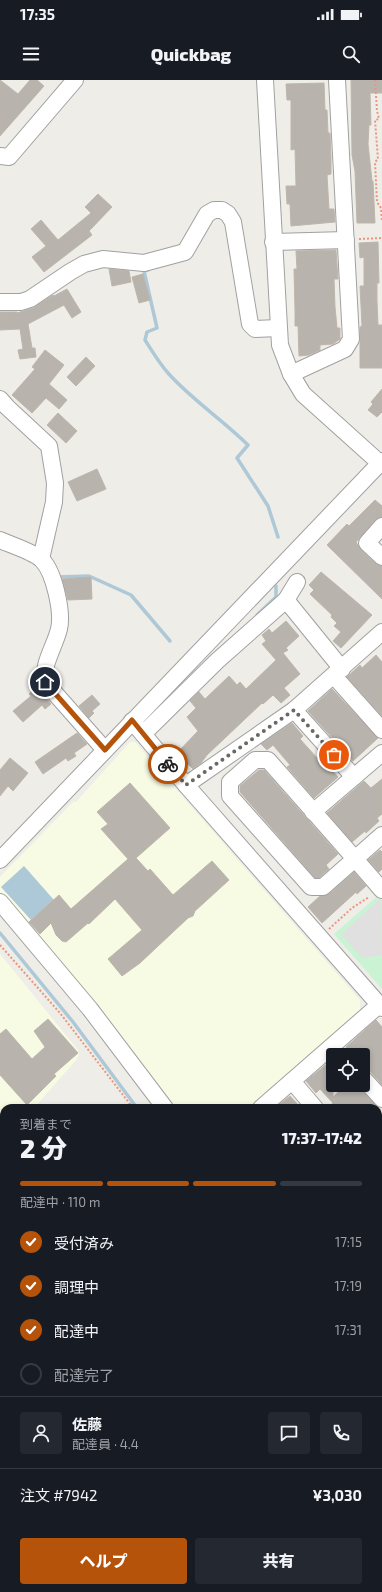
<!DOCTYPE html>
<html lang="ja">
<head>
<meta charset="utf-8">
<style>
	:root { --surface:#171b24; --page:#242831; --text:#f1f3f6; --muted:#9ea1a6; --line:#363941; --accent:#b45309 }
	body { margin:0; font-family:"Exo 2","Noto Sans JP",sans-serif; background:var(--page); color:var(--text); height:100vh; display:flex; flex-direction:column; font-size:15px; white-space:nowrap }
	* { box-sizing:border-box; margin:0 }
	p { font-size:13px; color:var(--muted) }
	.icon { flex:none; width:22px; height:22px; fill:none; stroke:currentColor; stroke-width:2; stroke-linecap:round; stroke-linejoin:round }
	.map { position:relative; flex:1; overflow:hidden }
	.details { position:absolute; left:0px; top:1024px; width:382px; height:488px; display:flex; flex-direction:column; background:var(--surface); border-radius:12px 12px 0 0; box-shadow:0 2px 6px #0003 }
	.details>* { flex:none }
	.controls { position:absolute; left:326px; top:968px; display:grid; gap:8px }
	.controls a { display:grid; place-items:center; width:44px; height:44px; border-radius:4px; background:var(--surface); box-shadow:0 2px 6px #0003; font-size:20px }
	.pin { position:absolute; display:grid; place-items:center; width:34px; height:34px; color:#fff; margin:-17px; border:2px solid #fff; border-radius:50%; box-shadow:0 1px 4px #0007 }
	.courier { position:absolute; display:grid; place-items:center; width:40px; height:40px; margin:-20px; border:3px solid #b45309; border-radius:50%; background:#fff; color:#222; box-shadow:0 1px 5px #0007 }
	.headline em { font-style:normal; font-weight:800 }
	.headline div { display:flex; flex-direction:column-reverse }
	.headline { display:flex; align-items:center; justify-content:space-between; height:68px; padding:0 20px }
	h1 { font-size:26px; font-weight:800; line-height:30px }
	.bar { display:grid; grid-template-columns:repeat(4,1fr); gap:6px 4px; align-content:center; height:48px; padding:0 20px }
	.bar i { height:5px; border-radius:3px; background:var(--line) }
	.bar .selected { background:var(--accent) }
	.bar p { grid-column:span 4 }
	.line { display:flex; align-items:center; gap:10px; padding:0 20px; border-top:1px solid var(--line) }
	.line div { flex:1 }
	.round { display:grid; place-items:center; flex:none; width:42px; height:42px; border-radius:4px; background:var(--page) }
	ol { padding:0 20px; list-style:none }
	li { display:flex; align-items:center; gap:12px; height:44px }
	li p { margin-inline-start:auto }
	li .icon { padding:4px; border-radius:50%; background:var(--accent); color:#fff; stroke-width:4 }
	li:last-child { color:var(--muted) }
	li i { width:22px; height:22px; border:2px solid var(--line); border-radius:50% }
	.action { display:flex; gap:8px; margin-top:auto; padding:8px 20px }
	.action a { flex:1; height:46px; border-radius:4px; background:var(--accent); color:#fff; font-size:16px; font-weight:800; line-height:46px; text-align:center }
	.action a+a { background:var(--page); color:var(--text) }
	.status { display:flex; justify-content:space-between; align-items:center; height:28px; padding:0 20px; background:var(--surface); direction:ltr }
	.status svg { height:11px; fill:currentColor }
	header { display:flex; justify-content:space-between; align-items:center; height:52px; padding:0 20px; background:var(--surface); font-size:18px; font-weight:800 }
	.map>svg:first-child { display:block }
</style>
</head>
<body>
<div class="status"><b>17:35</b><svg viewBox="0 0 49 12"><path d="M0 12V9h3v3zM5 12V6h3v6zM10 12V3h3v9zM15 12V0h3v12zM26 1h20v11H26zM47 4h2v5h-2z"/></svg></div>
<header><svg class="icon" aria-label="menu" viewBox="0 0 24 24"><path d="M4 6h16M4 12h16M4 18h16"/></svg>Quickbag<svg class="icon" aria-label="search" viewBox="0 0 24 24"><circle cx="10" cy="10" r="6"/><path d="M15 15l6 6"/></svg></header>
<div class="map">
<svg width="382" height="1512" viewBox="0 0 382 1512">
	<rect width="100%" height="100%" fill="#efede7"/>
	<g fill="#f8fbe4">
		<polygon points="130,662 135,662 360,920 360,931 248,1028 173,1028 0,817 0,797 74,721 76,722"/>
		<polygon points="0,874 78,970 79,974 77,979 34,1028 4,1028 4,1061 0,1066"/>
		<polygon points="323,1508 376,1508 373,1512 325,1512"/>
	</g>
	<polygon fill="#a8c9a1" points="61,1508 209,1508 210,1512 60,1512"/>
	<polygon fill="#caf3d3" points="380,814 382,817 382,909 334,854"/>
	<polygon fill="#e0e0e0" points="381,818 382,875 362,878 341,854"/>
	<polygon fill="#adc8d7" points="24,786 54,820 31,840 1,807"/>
	<g fill="none" stroke-linecap="round" stroke-linejoin="round">
		<g stroke="#adc8d7" stroke-width="3.5">
			<path d="M148,190l-4,1 13,57 -10,4 -2,8c7,11 14,23 23,33 24,27 55,47 80,72l-11,13 31,48 10,31"/>
			<polyline points="57,497 89,496 131,515 170,561"/>
			<polyline points="257,535 276,517 276,506"/>
			<polyline points="0,853 73,942 137,1028"/>
			<polyline points="378,1288 382,1292"/>
		</g>
	</g>
	<g fill="#b8b3ad" stroke="#bfb6ab">
		<polygon points="0,0 18,14 30,0 37,0 44,6 0,56"/>
		<polygon points="351,0 382,0 382,13 370,13 371,45 369,45 368,64 372,101 373,101 375,143 357,143 355,91 352,75"/>
		<polygon points="324,3 325,30 327,30 328,53 330,53 331,78 331,94 327,95 329,129 334,129 335,142 291,146 290,124 287,124 286,106 296,106 295,69 291,70 291,20 287,20 286,4"/>
		<polygon points="98,114 112,127 89,151 92,155 44,192 32,177 46,166 31,149 41,140 58,160 91,133 85,127"/>
		<polygon points="378,162 379,203 377,203 377,221 378,245 382,245 382,288 360,288 360,247 362,246 360,206 364,206 364,177 360,178 359,163"/>
		<polygon points="336,170 338,199 334,199 335,227 337,248 340,248 340,259 333,264 320,265 320,270 309,275 299,276 298,246 295,246 295,231 294,189 297,189 296,171"/>
		<polygon points="109,189 129,191 131,202 112,206"/>
		<polygon points="143,194 150,220 139,223 132,197"/>
		<polygon points="67,209 81,232 72,238 64,225 28,244 32,268 35,268 36,277 20,279 18,270 23,269 20,249 0,250 0,232 17,232 17,233 33,228 53,215 54,216"/>
		<polygon points="45,270 64,285 49,304 67,320 59,329 46,318 32,333 12,315 35,289 32,287"/>
		<polygon points="86,277 95,286 76,306 67,297"/>
		<polygon points="382,309 382,332 377,337 368,330 373,324 371,322"/>
		<polygon points="58,333 77,351 66,363 47,345"/>
		<polygon points="97,389 106,409 77,421 68,402"/>
		<polygon points="375,420 382,426 382,437 375,440 356,462 361,470 376,484 382,486 382,519 327,465 347,444 349,446"/>
		<polygon points="321,492 372,535 341,568 333,561 341,552 334,546 337,543 331,537 332,535 310,514 314,510 309,505"/>
		<polygon points="91,497 92,519 68,520 62,499"/>
		<polygon points="286,541 299,556 286,568 288,570 283,573 300,594 284,608 290,615 281,623 273,615 263,624 262,623 207,675 201,683 193,689 177,673 198,651 187,637 196,628 190,621 199,612 205,619 229,596 237,605 240,602 246,609 276,580 262,564 266,561 262,555 269,549 272,553"/>
		<polygon points="376,575 382,582 382,636 347,597 360,585 362,588"/>
		<polygon points="37,607 51,624 45,629 42,625 23,642 13,631 31,616 29,614"/>
		<polygon points="332,609 378,658 353,681 308,631"/>
		<polygon points="92,615 100,624 92,631 94,633 89,638 79,626"/>
		<polygon points="292,643 303,656 300,659 317,678 323,683 324,681 338,697 314,718 287,687 290,685 273,665 267,670 261,664"/>
		<polygon points="77,653 87,664 74,673 76,676 68,681 66,678 43,694 35,682"/>
		<polygon points="10,678 28,693 13,711 8,706 0,716 0,690"/>
		<polygon points="259,690 264,690 338,774 326,785 329,789 319,798 315,798 240,712 240,706"/>
		<polygon points="382,699 382,734 377,738 379,741 366,753 365,751 352,762 327,733 364,701 371,708"/>
		<polygon points="130,703 170,748 136,778 148,791 150,789 173,815 212,781 229,800 195,831 193,836 188,838 140,883 122,896 108,879 142,850 115,819 89,844 88,843 66,862 62,861 56,855 51,843 40,854 29,842 59,815 71,829 128,779 101,749 108,744 97,732"/>
		<polygon points="380,770 382,772 382,789 379,792 368,780"/>
		<polygon points="354,792 366,806 357,814 356,812 322,843 308,827 320,816 329,814"/>
		<polygon points="48,939 78,973 54,994 56,996 27,1025 0,995 0,954 6,949 32,979 45,967 34,951"/>
		<polygon points="376,940 382,947 382,1005 370,991 363,989 363,975 353,975 346,967"/>
		<polygon points="333,979 333,1017 346,1005 357,1005 379,1028 327,1028 333,1023 320,1009 316,1013 306,1001"/>
		<polygon points="290,1016 301,1028 275,1028"/>
	</g>
	<g fill="none" stroke-linecap="round" stroke-linejoin="round">
		<defs>
			<g id="minor">
				<polyline points="265,0 280,265 291,294 303,314 382,385"/>
				<polyline points="0,76 9,77 75,0"/>
				<polyline points="273,162 346,160"/>
				<polyline points="0,222 21,222 30,219 70,192 84,184 103,179 144,183 185,172 207,134 214,130 222,130 228,134 233,142 250,244 255,249 278,248"/>
				<polyline points="291,294 345,269 351,259 337,0"/>
				<polyline points="0,319 7,327 49,366 55,403 54,422 41,479"/>
				<polyline points="382,446 367,463 382,477"/>
				<path d="M0,460c11,5 34,12 42,20 12,12 21,52 17,69 -4,17 -17,35 -14,53l60,68"/>
				<polyline points="286,520 342,589"/>
				<polyline points="334,596 382,650"/>
				<polyline points="294,630 354,697"/>
				<polyline points="132,641 186,705 382,928"/>
				<polyline points="143,654 217,581 286,520 297,502"/>
				<polyline points="186,705 294,630 382,552"/>
				<polyline points="313,732 382,673"/>
				<path d="M382,755l-59,52h-12l-81,-91v-14l25,-22h13c38,43 76,86 114,130"/>
				<polyline points="0,780 382,381"/>
				<polyline points="0,822 90,929 165,1028"/>
				<polyline points="363,998 382,1019"/>
				<polyline points="292,1001 315,1028"/>
				<polyline points="261,1028 379,925"/>
				<polyline points="378,1100 382,1104"/>
				<polyline points="0,1155 4,1159"/>
				<polyline points="378,1168 382,1164"/>
				<polyline points="0,1206 4,1206"/>
				<polyline points="378,1256 382,1261"/>
				<polyline points="308,1508 311,1512"/>
			</g>
		</defs>
		<use href="#minor" stroke="#a1a1a1" stroke-width="18"/>
		<g stroke="#e8977f" stroke-width="2" stroke-dasharray="2 2" stroke-linecap="butt">
			<polyline points="375,0 377,31 379,39 375,40 378,79 375,82 377,122 381,128 382,141"/>
			<polyline points="359,159 382,158"/>
			<polyline points="329,849 352,828 369,817"/>
			<polyline points="0,865 60,933 133,1028"/>
			<polyline points="378,1295 382,1301"/>
			<polyline points="60,1512 60,1508"/>
		</g>
		<use href="#minor" stroke="#fff" stroke-width="16"/>
	</g>
	<g fill="none" stroke-linecap="round" stroke-linejoin="round">
		<polyline stroke="#686866" stroke-width="4" stroke-dasharray="0 7.2" points="168,684 186,705 294,630 334,675"/>
		<polyline stroke="#b45309" stroke-width="5" points="45,602 105,670 132,640 168,684"/>
	</g>
</svg>
<div class="controls">
<a><svg class="icon" aria-label="locate" viewBox="0 0 24 24"><circle cx="12" cy="12" r="6"/><path d="M12 2v4M12 18v4M2 12h4M18 12h4"/></svg></a>
</div>
<div class="pin" style="left:334px;top:675px;background:#ea580c"><svg class="icon" aria-label="bag" viewBox="0 0 24 24"><path d="M5 8h14l-1 12H6zM9 8a3 3 0 0 1 6 0"/></svg></div>
<div class="pin" style="left:45px;top:602px;background:#1f2937"><svg class="icon" aria-label="home" viewBox="0 0 24 24"><path d="M3 11l9-7 9 7M6 9v11h12V9"/></svg></div>
<div class="courier" style="left:168px;top:684px"><svg class="icon" aria-label="bike" viewBox="0 0 24 24"><circle cx="6" cy="16" r="4"/><circle cx="18" cy="16" r="4"/><path d="M6 16l4-8h5l3 8M10 8l3 8H6M13 5h3"/></svg></div>
<section class="details">
<div class="headline"><div><h1>2 分</h1><p>到着まで</p></div><em>17:37–17:42</em></div>
<div class="bar"><i class="selected"></i><i class="selected"></i><i class="selected"></i><i></i><p>配達中 · 110 m</p></div>
<ol>
<li><svg class="icon" aria-label="check" viewBox="0 0 24 24"><path d="M5 12l5 5 9-10"/></svg>受付済み<p>17:15</p></li>
<li><svg class="icon" aria-label="check" viewBox="0 0 24 24"><path d="M5 12l5 5 9-10"/></svg>調理中<p>17:19</p></li>
<li><svg class="icon" aria-label="check" viewBox="0 0 24 24"><path d="M5 12l5 5 9-10"/></svg>配達中<p>17:31</p></li>
<li><i></i>配達完了</li>
</ol>
<div class="line" style="height:72px"><a class="round"><svg class="icon" aria-label="person" viewBox="0 0 24 24"><circle cx="12" cy="8" r="4"/><path d="M4 21q1-7 8-7t8 7"/></svg></a><div><b>佐藤</b><p>配達員 · 4.4</p></div><a class="round"><svg class="icon" aria-label="chat" viewBox="0 0 24 24"><path d="M4 5h16v11H9l-5 4z"/></svg></a><a class="round"><svg class="icon" aria-label="phone" viewBox="0 0 24 24"><path d="M5 4h4l2 5-3 2q2 4 5 5l2-3 5 2v4C11 20 4 13 5 4z"/></svg></a></div>
<div class="line" style="height:52px"><div>注文 #7942</div><b>¥3,030</b></div>
<div class="action"><a>ヘルプ</a><a>共有</a></div>
</section>
</div>
</body>
</html>
